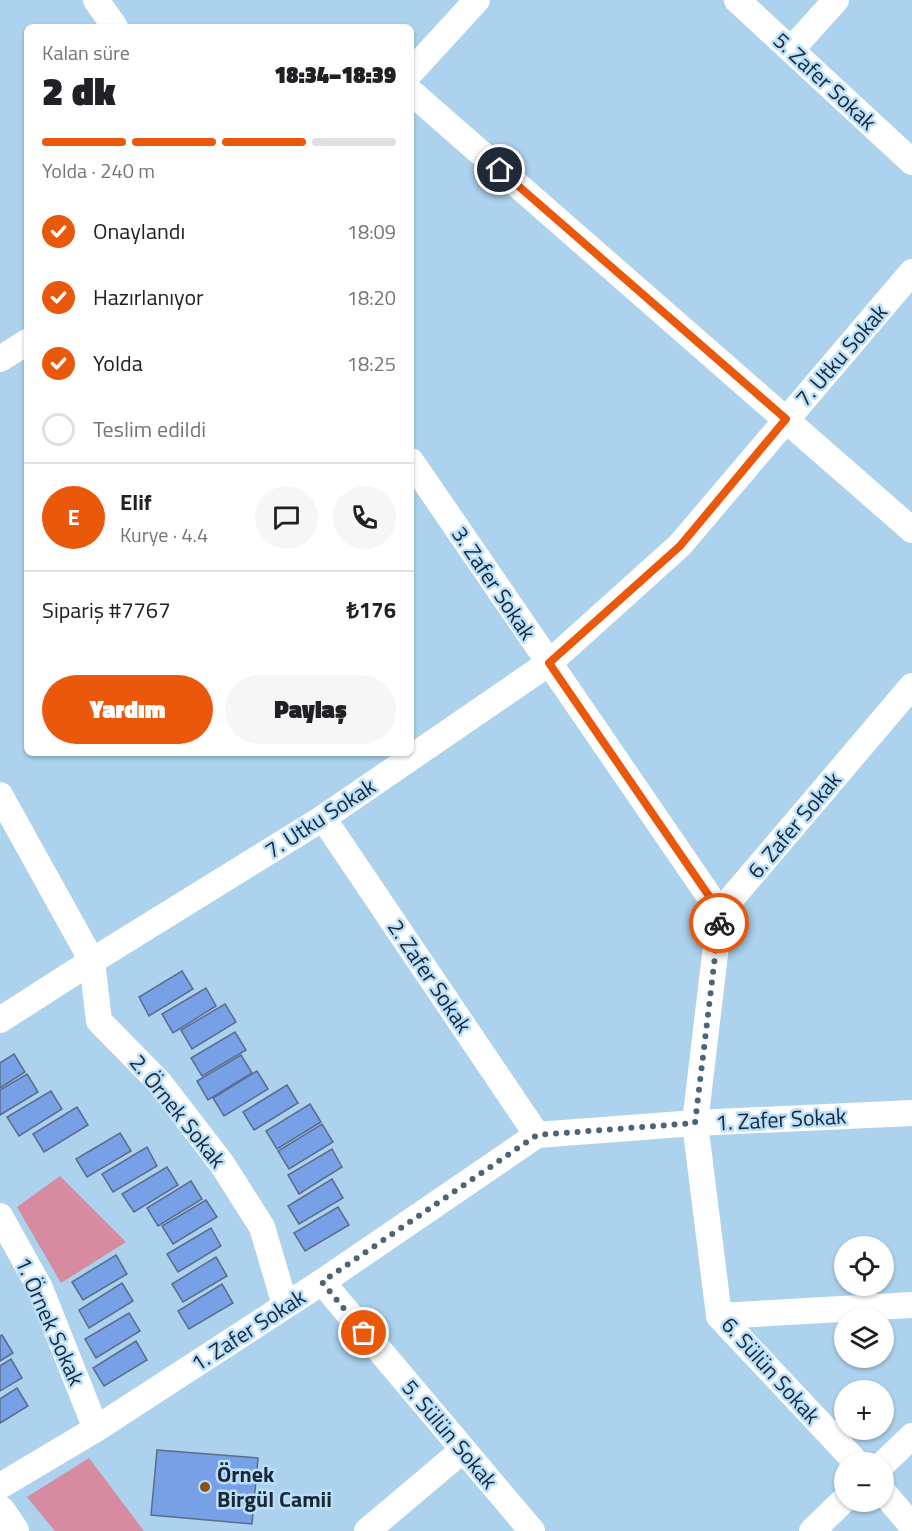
<!DOCTYPE html>
<html lang="tr">
<head>
<meta charset="utf-8">
<style>
	:root { --surface:#fff; --page:#f6f6f6; --text:#202124; --muted:#757577; --line:#e0e0e0; --accent:#ea580c }
	body { margin:0; font-family:"Titillium Web",sans-serif; background:var(--page); color:var(--text); height:100vh; display:flex; flex-direction:column; font-size:22px; white-space:nowrap }
	* { box-sizing:border-box; margin:0 }
	p { font-size:20px; color:var(--muted) }
	.icon { flex:none; width:33px; height:33px; fill:none; stroke:currentColor; stroke-width:2; stroke-linecap:round; stroke-linejoin:round }
	.map { position:relative; flex:1; overflow:hidden }
	.details { position:absolute; left:24px; top:24px; width:390px; height:732px; display:flex; flex-direction:column; background:var(--surface); border-radius:9px; box-shadow:0 2px 4px #0004 }
	.details>* { flex:none }
	.buttons { position:absolute; left:834px; top:1236px; display:grid; gap:12px }
	.buttons a { display:grid; place-items:center; width:60px; height:60px; border-radius:50%; background:var(--surface); box-shadow:0 2px 4px #0004; font-size:30px }
	.pin { position:absolute; display:grid; place-items:center; width:51px; height:51px; color:#fff; margin:-26px; border:3px solid #fff; border-radius:50%; box-shadow:0 2px 6px #0007 }
	.courier { position:absolute; display:grid; place-items:center; width:60px; height:60px; margin:-30px; border:4px solid #ea580c; border-radius:50%; background:#fff; color:#222; box-shadow:0 2px 8px #0007 }
	.headline em { font-style:normal; font-weight:800 }
	.headline div { display:flex; flex-direction:column-reverse }
	.headline { display:flex; align-items:center; justify-content:space-between; height:102px; padding:0 18px }
	h1 { font-size:39px; font-weight:800; line-height:45px }
	.bar { display:grid; grid-template-columns:repeat(4,1fr); gap:9px 6px; align-content:center; height:72px; padding:0 18px }
	.bar i { height:8px; border-radius:4px; background:var(--line) }
	.bar .active { background:var(--accent) }
	.bar p { grid-column:span 4 }
	.line { display:flex; align-items:center; gap:15px; padding:0 18px; border-top:2px solid var(--line) }
	.line div { flex:1 }
	.round { display:grid; place-items:center; flex:none; width:63px; height:63px; border-radius:32px; background:var(--page) }
	ol { padding:0 18px; list-style:none }
	li { display:flex; align-items:center; gap:18px; height:66px }
	li p { margin-inline-start:auto }
	li .icon { padding:6px; border-radius:50%; background:var(--accent); color:#fff; stroke-width:4 }
	li:last-child { color:var(--muted) }
	li i { width:33px; height:33px; border:3px solid var(--line); border-radius:50% }
	.primary-button { display:flex; gap:12px; margin-top:auto; padding:12px 18px }
	.primary-button a { flex:1; height:69px; border-radius:36px; background:var(--accent); color:#fff; font-size:24px; font-weight:800; line-height:69px; text-align:center }
	.primary-button a+a { background:var(--page); color:var(--text) }
	.map>svg:first-child { display:block }
</style>
</head>
<body>
<div class="map">
<svg width="912" height="1531" viewBox="0 0 912 1531">
	<rect width="100%" height="100%" fill="#acd2ee"/>
	<g fill="#d68ba0">
		<polygon points="60,1176 126,1242 61,1283 17,1207"/>
		<polygon points="89,1458 144,1531 55,1531 27,1497"/>
	</g>
	<g fill="#78a0e6" stroke="#5a6d8d" stroke-width="1.5">
		<polygon points="182,971 193,989 149,1016 139,997"/>
		<polygon points="206,988 216,1006 173,1033 162,1014"/>
		<polygon points="225,1004 236,1022 192,1049 181,1030"/>
		<polygon points="235,1032 246,1050 202,1076 191,1058"/>
		<polygon points="14,1054 25,1072 0,1088 0,1063"/>
		<polygon points="241,1055 252,1073 208,1100 197,1081"/>
		<polygon points="257,1071 268,1089 224,1116 213,1098"/>
		<polygon points="27,1074 38,1092 0,1115 0,1090"/>
		<polygon points="287,1085 298,1103 254,1130 243,1112"/>
		<polygon points="51,1091 62,1109 19,1136 7,1117"/>
		<polygon points="310,1104 321,1122 277,1149 266,1131"/>
		<polygon points="77,1107 88,1125 44,1152 33,1134"/>
		<polygon points="322,1124 333,1142 289,1169 278,1151"/>
		<polygon points="120,1133 131,1151 87,1177 76,1159"/>
		<polygon points="147,1147 157,1166 113,1192 102,1174"/>
		<polygon points="332,1149 342,1167 299,1194 288,1175"/>
		<polygon points="167,1167 178,1185 134,1212 122,1194"/>
		<polygon points="332,1179 343,1198 299,1224 288,1206"/>
		<polygon points="191,1181 202,1199 158,1226 147,1208"/>
		<polygon points="206,1200 217,1217 173,1244 162,1226"/>
		<polygon points="338,1207 349,1225 305,1251 294,1233"/>
		<polygon points="211,1228 221,1246 178,1272 167,1254"/>
		<polygon points="116,1255 127,1274 83,1300 72,1282"/>
		<polygon points="216,1257 227,1276 183,1302 172,1284"/>
		<polygon points="122,1283 133,1301 89,1328 79,1310"/>
		<polygon points="222,1284 233,1303 189,1329 178,1311"/>
		<polygon points="129,1313 140,1331 96,1358 85,1339"/>
		<polygon points="2,1335 13,1353 0,1361 0,1336"/>
		<polygon points="136,1341 147,1360 104,1386 93,1368"/>
		<polygon points="11,1359 22,1378 0,1391 0,1366"/>
		<polygon points="17,1388 28,1406 0,1423 0,1399"/>
		<polygon points="157,1450 258,1458 252,1524 151,1515"/>
	</g>
	<g fill="none" stroke-linecap="round" stroke-linejoin="round">
		<g stroke="#fff" stroke-width="26">
			<polyline points="96,0 115,27"/>
			<polyline points="737,0 912,162"/>
			<polyline points="791,50 836,0"/>
			<polyline points="411,72 477,0"/>
			<polyline points="411,92 912,530"/>
			<polyline points="0,359 27,342"/>
			<polyline points="411,461 720,912"/>
			<polyline points="0,795 92,961 99,1021 159,1082 222,1164 262,1227 285,1305"/>
			<polyline points="323,818 537,1135"/>
			<polyline points="0,1020 92,961 323,818 549,663 680,545 912,272"/>
			<polyline points="0,1216 40,1288 96,1429"/>
			<polyline points="322,1282 532,1531"/>
			<polyline points="719,1316 912,1305"/>
			<polyline points="856,1462 719,1316 695,1123 720,912 912,686"/>
			<polyline points="884,1463 912,1436"/>
			<polyline points="0,1486 96,1429 322,1282 537,1135 695,1123 912,1113"/>
			<polyline points="884,1493 912,1526"/>
			<polyline points="367,1531 463,1450"/>
			<polyline points="812,1531 844,1500"/>
		</g>
		<polyline stroke="#fff" stroke-width="32" points="0,1512 13,1531"/>
	</g>
	<g fill="none" stroke-linecap="round" stroke-linejoin="round">
		<polyline stroke="#4d6474" stroke-width="6" stroke-dasharray="0 10.8" points="364,1333 322,1282 537,1135 695,1123 719,923"/>
		<polyline stroke="#ea580c" stroke-width="8" points="500,170 786,419 680,546 549,663 720,912 719,923"/>
	</g>
	<circle fill="#8d5110" stroke="#b9dffc" stroke-width="2" cx="205" cy="1487" r="6"/>
	<g text-anchor="middle" dominant-baseline="central" stroke-width="5" stroke-linejoin="round" paint-order="stroke">
		<g font-size="22" fill="#1a2833" stroke="#b9dffc">
			<text transform="translate(825 81) rotate(43)">5. Zafer Sokak</text>
			<text transform="translate(841 355) rotate(-49)">7. Utku Sokak</text>
			<text transform="translate(494 583) rotate(56)">3. Zafer Sokak</text>
			<text transform="translate(320 818) rotate(-33)">7. Utku Sokak</text>
			<text transform="translate(794 825) rotate(-50)">6. Zafer Sokak</text>
			<text transform="translate(430 976) rotate(56)">2. Zafer Sokak</text>
			<text transform="translate(178 1111) rotate(51)">2. Örnek Sokak</text>
			<text transform="translate(781 1119) rotate(-3)">1. Zafer Sokak</text>
			<text transform="translate(50 1321) rotate(66)">1. Örnek Sokak</text>
			<text transform="translate(248 1330) rotate(-33)">1. Zafer Sokak</text>
			<text transform="translate(771 1370) rotate(48)">6. Sülün Sokak</text>
			<text transform="translate(450 1434) rotate(50)">5. Sülün Sokak</text>
		</g>
		<g font-size="22" font-weight="bold" fill="#1a2833" stroke="#b9dffc" text-anchor="start">
			<text x="217" y="1474">Örnek<tspan x="217" dy="25">Birgül Camii</tspan></text>
		</g>
	</g>
</svg>
<div class="buttons">
<a><svg class="icon" aria-label="locate" viewBox="0 0 24 24"><circle cx="12" cy="12" r="6"/><path d="M12 2v4M12 18v4M2 12h4M18 12h4"/></svg></a>
<a><svg class="icon" aria-label="layers" viewBox="0 0 24 24"><path d="M12 4l9 5-9 5-9-5zM3 14l9 5 9-5"/></svg></a>
<a>+</a>
<a>−</a>
</div>
<div class="pin" style="left:364px;top:1333px;background:#ea580c"><svg class="icon" aria-label="bag" viewBox="0 0 24 24"><path d="M5 8h14l-1 12H6zM9 8a3 3 0 0 1 6 0"/></svg></div>
<div class="pin" style="left:500px;top:170px;background:#1f2937"><svg class="icon" aria-label="home" viewBox="0 0 24 24"><path d="M3 11l9-7 9 7M6 9v11h12V9"/></svg></div>
<div class="courier" style="left:719px;top:923px"><svg class="icon" aria-label="bike" viewBox="0 0 24 24"><circle cx="6" cy="16" r="4"/><circle cx="18" cy="16" r="4"/><path d="M6 16l4-8h5l3 8M10 8l3 8H6M13 5h3"/></svg></div>
<section class="details">
<div class="headline"><div><h1>2 dk</h1><p>Kalan süre</p></div><em>18:34–18:39</em></div>
<div class="bar"><i class="active"></i><i class="active"></i><i class="active"></i><i></i><p>Yolda · 240 m</p></div>
<ol>
<li><svg class="icon" aria-label="check" viewBox="0 0 24 24"><path d="M5 12l5 5 9-10"/></svg>Onaylandı<p>18:09</p></li>
<li><svg class="icon" aria-label="check" viewBox="0 0 24 24"><path d="M5 12l5 5 9-10"/></svg>Hazırlanıyor<p>18:20</p></li>
<li><svg class="icon" aria-label="check" viewBox="0 0 24 24"><path d="M5 12l5 5 9-10"/></svg>Yolda<p>18:25</p></li>
<li><i></i>Teslim edildi</li>
</ol>
<div class="line" style="height:108px"><b class="round" style="background:var(--accent);color:#fff">E</b><div><b>Elif</b><p>Kurye · 4.4</p></div><a class="round"><svg class="icon" aria-label="chat" viewBox="0 0 24 24"><path d="M4 5h16v11H9l-5 4z"/></svg></a><a class="round"><svg class="icon" aria-label="phone" viewBox="0 0 24 24"><path d="M5 4h4l2 5-3 2q2 4 5 5l2-3 5 2v4C11 20 4 13 5 4z"/></svg></a></div>
<div class="line" style="height:78px"><div>Sipariş #7767</div><b>₺176</b></div>
<div class="primary-button"><a>Yardım</a><a>Paylaş</a></div>
</section>
</div>
</body>
</html>
